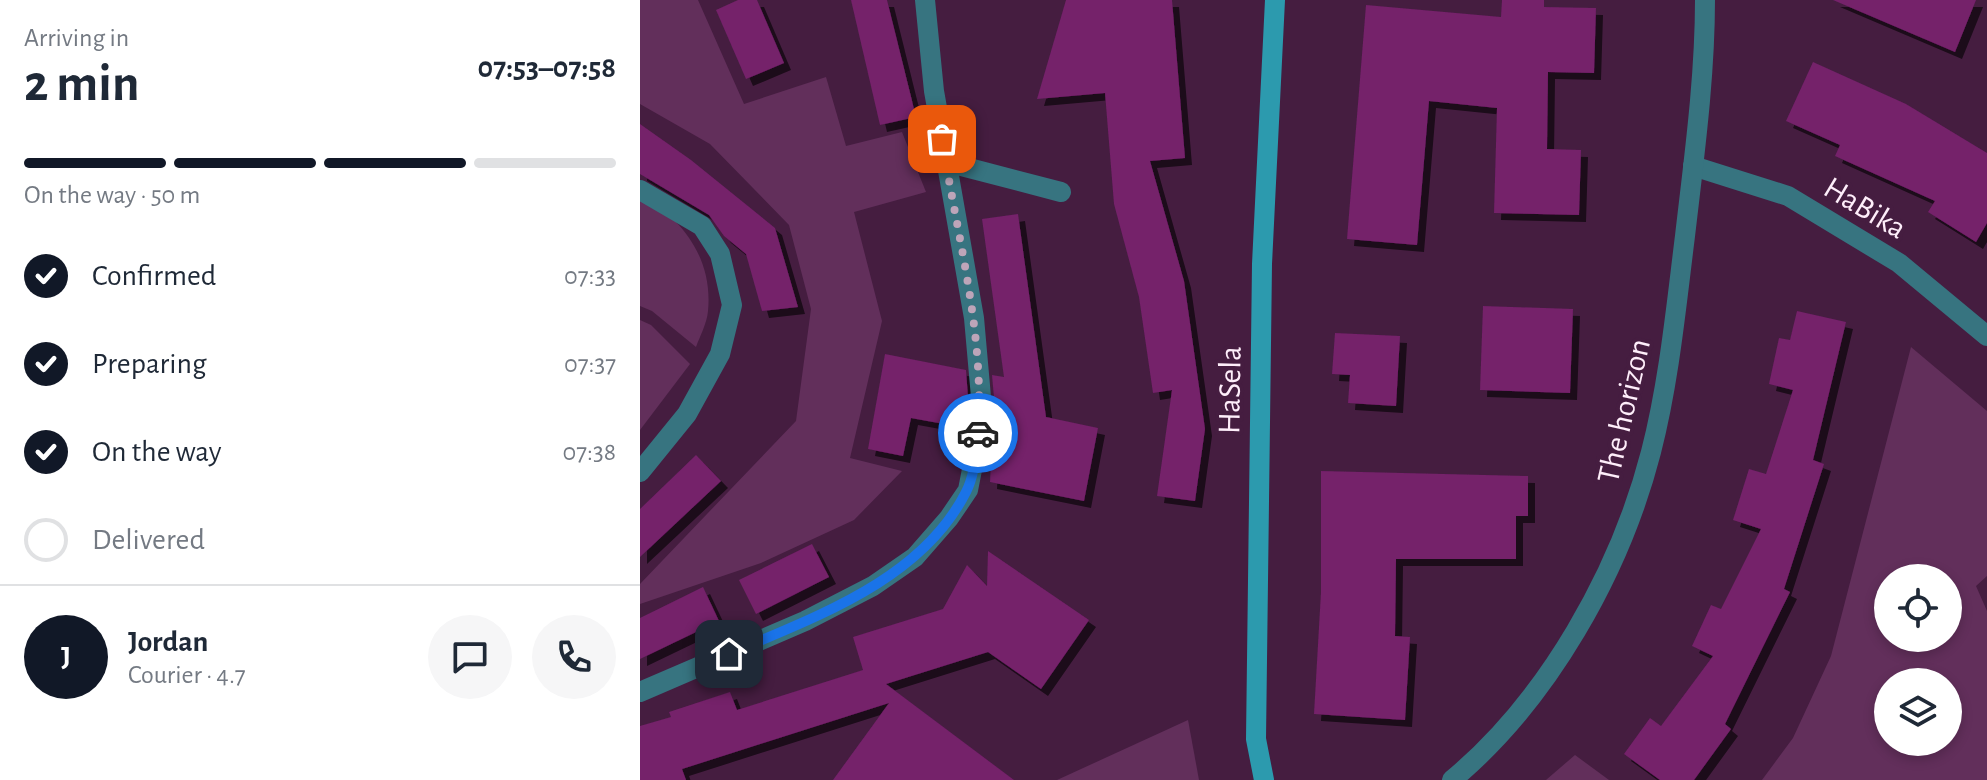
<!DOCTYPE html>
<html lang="en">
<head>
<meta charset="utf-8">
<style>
	:root { --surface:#fff; --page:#f6f6f7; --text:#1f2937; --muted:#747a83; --line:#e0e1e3; --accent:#111827 }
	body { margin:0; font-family:"Alegreya Sans",sans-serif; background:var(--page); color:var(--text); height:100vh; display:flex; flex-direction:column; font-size:30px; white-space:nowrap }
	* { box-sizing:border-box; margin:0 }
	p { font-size:26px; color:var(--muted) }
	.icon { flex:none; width:44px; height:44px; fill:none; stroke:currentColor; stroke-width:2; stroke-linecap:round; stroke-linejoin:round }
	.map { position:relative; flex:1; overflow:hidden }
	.panel { display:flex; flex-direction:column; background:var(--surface); width:640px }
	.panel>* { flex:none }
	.fabs { position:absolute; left:1234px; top:564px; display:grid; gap:16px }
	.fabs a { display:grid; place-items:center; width:88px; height:88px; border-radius:50%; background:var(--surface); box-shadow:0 4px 12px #0003; font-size:40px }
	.pin { position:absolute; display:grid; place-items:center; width:68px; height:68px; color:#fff; margin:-34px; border-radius:16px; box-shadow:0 4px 12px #0006 }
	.courier { position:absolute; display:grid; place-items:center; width:80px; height:80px; margin:-40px; border:6px solid #1a73e8; border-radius:50%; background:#fff; color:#222; box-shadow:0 2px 10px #0007 }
	.overview em { font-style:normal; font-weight:600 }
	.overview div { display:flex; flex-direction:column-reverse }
	.overview { display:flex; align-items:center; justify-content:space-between; height:136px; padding:0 24px }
	h1 { font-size:52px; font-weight:600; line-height:60px }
	.bar { display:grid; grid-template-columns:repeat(4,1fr); gap:12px 8px; align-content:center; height:96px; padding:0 24px }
	.bar i { height:10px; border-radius:6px; background:var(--line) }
	.bar .current { background:var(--accent) }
	.bar p { grid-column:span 4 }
	.line { display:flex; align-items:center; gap:20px; padding:0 24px; border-top:2px solid var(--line) }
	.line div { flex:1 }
	.round { display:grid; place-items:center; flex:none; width:84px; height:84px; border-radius:42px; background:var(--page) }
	ol { padding:0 24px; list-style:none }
	li { display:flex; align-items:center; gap:24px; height:88px }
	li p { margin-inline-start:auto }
	li .icon { padding:8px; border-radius:50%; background:var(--accent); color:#fff; stroke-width:4 }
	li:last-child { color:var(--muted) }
	li i { width:44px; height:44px; border:4px solid var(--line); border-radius:50% }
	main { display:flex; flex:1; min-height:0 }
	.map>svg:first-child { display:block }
</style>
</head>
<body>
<main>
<section class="panel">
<div class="overview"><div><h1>2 min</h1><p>Arriving in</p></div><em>07:53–07:58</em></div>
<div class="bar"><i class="current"></i><i class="current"></i><i class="current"></i><i></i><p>On the way · 50 m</p></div>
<ol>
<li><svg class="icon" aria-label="check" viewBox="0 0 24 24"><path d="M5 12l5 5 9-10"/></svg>Confirmed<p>07:33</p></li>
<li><svg class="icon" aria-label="check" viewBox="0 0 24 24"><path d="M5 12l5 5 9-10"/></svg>Preparing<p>07:37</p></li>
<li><svg class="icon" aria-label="check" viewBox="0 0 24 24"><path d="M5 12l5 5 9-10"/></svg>On the way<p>07:38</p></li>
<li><i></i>Delivered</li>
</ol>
<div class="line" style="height:144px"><b class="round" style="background:var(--accent);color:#fff">J</b><div><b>Jordan</b><p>Courier · 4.7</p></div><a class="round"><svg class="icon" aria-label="chat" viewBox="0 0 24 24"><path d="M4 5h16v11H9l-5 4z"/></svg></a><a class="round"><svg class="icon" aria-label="phone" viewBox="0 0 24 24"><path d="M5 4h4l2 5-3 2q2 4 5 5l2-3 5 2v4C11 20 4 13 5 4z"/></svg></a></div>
</section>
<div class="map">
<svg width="1347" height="780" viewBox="0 0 1347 780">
	<defs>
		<filter id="shadow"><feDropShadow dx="7" dy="7" stdDeviation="0" flood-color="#0009"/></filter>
	</defs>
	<rect width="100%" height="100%" fill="#451d40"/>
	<g fill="#622f5b" fill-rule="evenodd">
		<polygon points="0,0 58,0 104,104 186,77 206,146 262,132 286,192 214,212 242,321 210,458 262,471 214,520 121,563 0,604 0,584 156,421 171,309 149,225 70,144 0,104"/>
		<path d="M0,195c44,24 73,65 68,116 -1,12 -8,25 -12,36l-44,-36 -12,-5z"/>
		<polygon points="0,320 11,325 50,364 0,430"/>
		<path d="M1271,347l76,64v165l-11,10 11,25v169h-225l31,-42 38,-82zM1248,578h60v60h-60zM1248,682h60v60h-60z"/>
		<polygon points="548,720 559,780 417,780"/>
		<polygon points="935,755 969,780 906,780"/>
	</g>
	<g fill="#74206a" filter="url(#shadow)">
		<polygon points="98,0 117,0 144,63 106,79 76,10"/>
		<polygon points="211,0 247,0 276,117 240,125"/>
		<polygon points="426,0 532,0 545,158 510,161 544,281 565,429 555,501 517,496 532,390 513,393 499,297 474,204 465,93 397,99"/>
		<polygon points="862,0 904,0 904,7 956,8 954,73 908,72 907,149 941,150 939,215 854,213 857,108 789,101 777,245 707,239 726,5 861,17"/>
		<polygon points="1193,0 1336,0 1315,52"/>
		<polygon points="1173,62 1266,104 1347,153 1347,223 1336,242 1288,212 1295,201 1195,156 1200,145 1146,121"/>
		<polygon points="0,124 51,160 135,228 158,307 122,311 106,254 84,236 69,215 0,174"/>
		<polygon points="378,214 406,417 458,428 444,501 350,482 354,398 352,375 364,377 342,219"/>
		<polygon points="843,306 933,309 930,393 840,390"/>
		<polygon points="1157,311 1206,322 1173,460 1184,464 1144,589 1150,592 1085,724 1091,729 1054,780 1020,780 984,754 1010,718 1021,726 1073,656 1052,646 1071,605 1081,609 1121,529 1093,520 1109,469 1126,474 1153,390 1129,384 1139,338 1150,340"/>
		<polygon points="695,333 760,336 756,406 708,403 710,375 692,374"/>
		<polygon points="245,354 326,370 328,397 326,428 271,418 263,456 228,449"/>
		<polygon points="56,455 81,481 0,557 0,509"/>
		<polygon points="681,471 888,476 888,516 876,516 876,559 756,559 755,636 770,637 765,720 674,714 681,592"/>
		<polygon points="172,544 189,577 116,614 99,580"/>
		<polygon points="348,551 449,620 401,689 348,652 246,684 374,780 193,780 249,703 42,769 46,780 0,780 0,726 31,717 29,712 90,692 97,710 223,670 213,637 303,609 327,565 347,586"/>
		<polygon points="63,587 79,621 0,659 0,618"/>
	</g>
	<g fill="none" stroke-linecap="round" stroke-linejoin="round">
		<g stroke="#377480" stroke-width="20">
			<polyline points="306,162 421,192"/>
			<polyline points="1053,166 1148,196 1259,263 1347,336"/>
			<polyline points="0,190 62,226 80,254 92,305 80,354 47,414 0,472"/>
			<polyline points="0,692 165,621 233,586 275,557 309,518 328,490 338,439 341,397 334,318 294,91 285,0"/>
			<path d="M812,780c96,-80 168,-208 199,-328 18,-70 25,-144 34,-216 9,-78 20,-158 20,-236"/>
		</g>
		<polyline stroke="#2c9aae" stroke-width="20" points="624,780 616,739 622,264 635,0"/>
	</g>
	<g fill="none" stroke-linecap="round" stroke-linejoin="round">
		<path stroke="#bda5b9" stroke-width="8" stroke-dasharray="0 14.4" d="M302,139c15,97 43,195 36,294"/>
		<path stroke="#1a73e8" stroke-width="10" d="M89,654c85,-37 192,-73 237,-162 8,-15 11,-42 12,-59"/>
	</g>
	<g text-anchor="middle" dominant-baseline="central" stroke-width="8" stroke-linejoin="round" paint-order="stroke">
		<g font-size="32" fill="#feeefa" stroke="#451d40">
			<text transform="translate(1225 208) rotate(31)">HaBika</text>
			<text transform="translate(590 390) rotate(-89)">HaSela</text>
			<text transform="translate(984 411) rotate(-77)">The horizon</text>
		</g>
	</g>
</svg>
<div class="fabs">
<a><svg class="icon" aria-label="locate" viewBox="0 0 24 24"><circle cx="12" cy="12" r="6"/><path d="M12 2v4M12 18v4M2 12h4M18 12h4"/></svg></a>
<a><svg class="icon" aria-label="layers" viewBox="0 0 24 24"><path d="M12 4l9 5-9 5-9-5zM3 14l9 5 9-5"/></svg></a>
</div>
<div class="pin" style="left:302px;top:139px;background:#ea580c"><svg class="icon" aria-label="bag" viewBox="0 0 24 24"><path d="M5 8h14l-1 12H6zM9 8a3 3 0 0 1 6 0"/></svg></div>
<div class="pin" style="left:89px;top:654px;background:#1f2937"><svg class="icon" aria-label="home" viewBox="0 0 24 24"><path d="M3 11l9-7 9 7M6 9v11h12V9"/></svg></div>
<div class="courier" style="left:338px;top:433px"><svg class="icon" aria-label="car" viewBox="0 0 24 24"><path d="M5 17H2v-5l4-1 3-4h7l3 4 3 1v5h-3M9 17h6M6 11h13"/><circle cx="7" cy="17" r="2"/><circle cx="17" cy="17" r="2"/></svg></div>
</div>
</main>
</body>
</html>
